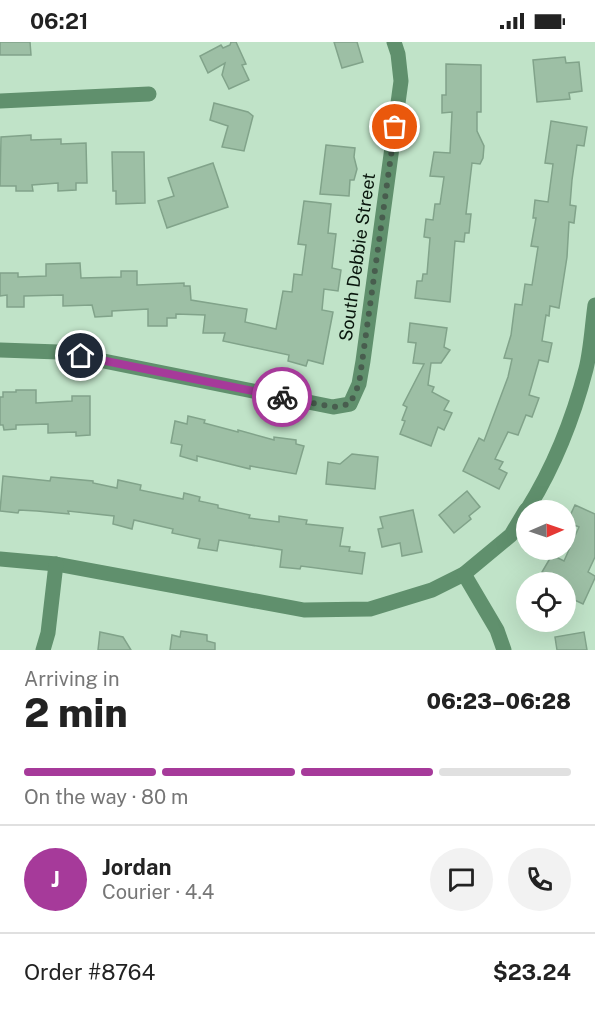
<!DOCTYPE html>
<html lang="en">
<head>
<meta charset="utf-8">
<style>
	:root { --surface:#fff; --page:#f2f2f2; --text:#222; --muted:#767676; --line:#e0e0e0; --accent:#a63a9a }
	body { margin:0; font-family:"Public Sans",sans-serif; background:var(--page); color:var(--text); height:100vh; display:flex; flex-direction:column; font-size:22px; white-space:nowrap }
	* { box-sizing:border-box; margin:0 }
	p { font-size:20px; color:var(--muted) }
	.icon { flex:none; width:33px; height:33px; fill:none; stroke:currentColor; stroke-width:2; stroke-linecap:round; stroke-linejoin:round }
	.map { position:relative; height:608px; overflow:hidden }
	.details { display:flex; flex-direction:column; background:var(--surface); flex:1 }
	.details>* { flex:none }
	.needle { width:39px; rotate:88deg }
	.controls { position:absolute; left:516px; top:458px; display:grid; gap:12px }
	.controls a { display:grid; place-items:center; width:60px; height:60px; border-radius:50%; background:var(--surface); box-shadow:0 6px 24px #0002; font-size:30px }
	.pin { position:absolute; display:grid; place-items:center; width:51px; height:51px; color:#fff; margin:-26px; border:3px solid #fff; border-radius:50%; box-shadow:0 2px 6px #0007 }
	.courier { position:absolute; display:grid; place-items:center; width:60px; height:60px; margin:-30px; border:4px solid #a63a9a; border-radius:50%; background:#fff; color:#222; box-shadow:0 2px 8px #0007 }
	.overview em { font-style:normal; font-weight:800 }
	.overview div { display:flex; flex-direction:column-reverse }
	.overview { display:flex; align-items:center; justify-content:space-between; height:102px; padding:0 24px }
	h1 { font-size:39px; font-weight:800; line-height:45px }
	.bar { display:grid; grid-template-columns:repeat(4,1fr); gap:9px 6px; align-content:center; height:72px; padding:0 24px }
	.bar i { height:8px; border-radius:4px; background:var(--line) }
	.bar .on { background:var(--accent) }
	.bar p { grid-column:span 4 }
	.line { display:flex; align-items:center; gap:15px; padding:0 24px; border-top:2px solid var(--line) }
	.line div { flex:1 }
	.round { display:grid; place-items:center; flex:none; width:63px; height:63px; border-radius:32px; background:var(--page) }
	.status { display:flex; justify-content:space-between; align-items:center; height:42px; padding:0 30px; background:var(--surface); direction:ltr }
	.status svg { height:16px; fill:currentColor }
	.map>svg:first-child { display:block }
</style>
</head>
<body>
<div class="status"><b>06:21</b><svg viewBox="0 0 49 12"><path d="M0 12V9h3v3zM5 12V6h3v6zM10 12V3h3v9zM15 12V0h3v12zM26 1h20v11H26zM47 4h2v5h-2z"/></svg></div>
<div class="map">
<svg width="595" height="608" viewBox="0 0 595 608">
	<rect width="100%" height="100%" fill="#c0e3c8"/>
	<g fill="#9dbfa5" stroke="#81a38a" stroke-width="1.5">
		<polygon points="0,0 30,0 31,13 0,13"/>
		<polygon points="231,0 236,0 246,22 242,23 249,38 229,47 222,33 225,21 208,31 200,14 221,3 223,6 230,3"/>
		<polygon points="334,0 357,0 363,20 342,26"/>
		<polygon points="565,15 566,21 579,20 582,49 569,51 570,57 537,60 533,18"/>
		<polygon points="446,22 481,23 481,70 477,70 477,89 484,104 483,116 480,122 472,121 466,172 471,172 469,191 465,191 464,200 455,199 450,260 415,256 417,239 422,239 423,232 427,232 430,196 424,195 426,177 433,178 435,162 440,162 444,135 430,134 434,110 450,111 452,70 442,71 442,53 446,53"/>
		<polygon points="214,61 248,70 253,74 244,109 222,105 228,84 210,78"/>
		<polygon points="551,79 587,85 584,104 577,103 572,138 570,163 576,164 574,181 569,180 567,215 559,266 550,264 549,274 546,273 542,299 552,301 548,320 539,318 529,353 539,356 532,375 526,373 518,393 508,390 495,417 503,420 499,427 507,431 499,447 463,429 479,396 484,399 508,335 512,317 504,316 511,293 515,262 522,263 525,242 532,243 538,205 531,204 536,176 533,176 535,158 548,160 553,122 545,121"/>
		<polygon points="31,93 31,98 61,97 61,102 86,101 87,141 76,141 76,148 58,149 58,141 32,143 33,149 16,149 16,144 0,144 1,95"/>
		<polygon points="326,103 355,106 354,115 357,127 354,138 350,138 349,154 320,152"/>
		<polygon points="112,110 144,110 145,161 116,162 116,149 113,149"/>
		<polygon points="213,121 228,165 167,186 158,159 174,154 168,136"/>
		<polygon points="304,159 331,162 328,191 336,192 332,226 341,228 338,249 324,247 322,268 333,270 323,322 308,318 306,324 288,319 289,313 223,299 225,291 203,291 205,273 176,272 176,276 167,276 167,284 148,284 148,267 112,269 112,274 95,275 92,263 63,264 63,253 24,254 24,265 7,265 7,253 0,254 0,231 18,231 18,235 46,234 46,222 80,221 81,236 121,235 121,229 137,229 137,243 184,241 184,244 190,244 191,258 247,267 245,280 276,287 283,249 292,250 294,232 302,233 306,203 298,202"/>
		<polygon points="410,281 447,286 444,305 450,308 441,321 431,321 428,343 434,345 432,350 449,359 444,368 452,371 444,388 438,385 431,404 400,392 405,379 402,378 407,365 403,363 424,322 413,321 416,301 408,300"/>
		<polygon points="16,348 36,348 36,361 72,359 72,354 90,354 90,393 76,394 76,390 48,391 48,382 16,383 16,387 4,388 3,383 0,383 0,355 3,355 3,350 16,350"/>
		<polygon points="188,374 205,378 204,381 238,390 238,388 274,398 274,395 296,398 296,402 304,404 296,432 250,424 250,427 197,414 197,419 180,414 182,403 171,401 175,379 187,382"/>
		<polygon points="352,412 378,415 375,447 326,442 328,420 340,422"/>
		<polygon points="3,434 50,439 51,435 93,439 93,441 117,446 118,438 141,443 140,448 183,457 184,451 200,455 199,459 218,463 218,466 250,473 249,476 279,480 279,474 307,478 306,482 343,486 340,504 350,505 349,509 365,511 362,532 301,524 300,527 280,525 282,508 219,498 217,509 198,506 200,497 172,491 173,487 134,478 132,487 113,482 114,474 68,469 69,472 37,469 19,468 18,471 0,469"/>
		<polygon points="467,449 480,465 469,474 471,477 454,491 439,473"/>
		<polygon points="575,463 595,472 595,515 588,530 595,534 595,536 583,562 566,554 566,540 560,540 542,530 552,513 564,519 579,485 567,480"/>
		<polygon points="413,468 422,510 402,514 400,501 382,505 378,487 383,486 380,475"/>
		<polygon points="181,589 207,593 207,599 215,601 215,608 170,608 172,593 180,595"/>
		<polygon points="100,590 123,595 131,608 98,608"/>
		<polygon points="584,590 587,608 557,608 555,595"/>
	</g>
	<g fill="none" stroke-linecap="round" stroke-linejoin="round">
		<g stroke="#60906d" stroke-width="15">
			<polyline points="0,59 149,52"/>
			<polyline points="0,308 59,310 333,365 350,362 359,342 363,319 401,39 398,12 394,0"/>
			<path d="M527,468c27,-43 46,-91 59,-141 5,-20 6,-43 9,-64"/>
			<polyline points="0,517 56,522 304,568 370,567 432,548 464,532 511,493 526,468"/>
			<polyline points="464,532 497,588 504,608"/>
			<polyline points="43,608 48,591 56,522"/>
		</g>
	</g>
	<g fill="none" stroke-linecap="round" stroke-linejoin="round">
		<polyline stroke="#485d4e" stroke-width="6" stroke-dasharray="0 10.8" points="282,355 333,365 350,362 359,342 395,85"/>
		<polyline stroke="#a63a9a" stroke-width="8" points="81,314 282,355"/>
	</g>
	<g text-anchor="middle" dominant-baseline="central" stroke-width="4.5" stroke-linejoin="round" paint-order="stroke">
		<g font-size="18" fill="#08150c" stroke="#c0e3c8">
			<text transform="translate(357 215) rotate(-82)">South Debbie Street</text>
		</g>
	</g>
</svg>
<div class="controls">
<a><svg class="needle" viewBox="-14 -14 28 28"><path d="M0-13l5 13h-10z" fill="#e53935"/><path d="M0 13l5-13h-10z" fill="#767676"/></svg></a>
<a><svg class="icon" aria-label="locate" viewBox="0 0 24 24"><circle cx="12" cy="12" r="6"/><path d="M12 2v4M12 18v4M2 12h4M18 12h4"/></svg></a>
</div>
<div class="pin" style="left:395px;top:85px;background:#ea580c"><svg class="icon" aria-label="bag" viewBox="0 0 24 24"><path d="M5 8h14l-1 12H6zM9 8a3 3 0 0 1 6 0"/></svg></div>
<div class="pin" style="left:81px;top:314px;background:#1f2937"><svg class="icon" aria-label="home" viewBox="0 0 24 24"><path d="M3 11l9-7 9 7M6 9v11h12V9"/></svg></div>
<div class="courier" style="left:282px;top:355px"><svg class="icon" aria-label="bike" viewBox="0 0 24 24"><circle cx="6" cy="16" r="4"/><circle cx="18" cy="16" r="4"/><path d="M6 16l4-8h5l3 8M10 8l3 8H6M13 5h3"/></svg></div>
</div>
<section class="details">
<div class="overview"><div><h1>2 min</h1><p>Arriving in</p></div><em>06:23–06:28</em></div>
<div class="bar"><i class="on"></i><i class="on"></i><i class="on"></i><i></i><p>On the way · 80 m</p></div>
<div class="line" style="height:108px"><b class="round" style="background:var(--accent);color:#fff">J</b><div><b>Jordan</b><p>Courier · 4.4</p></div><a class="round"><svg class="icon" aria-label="chat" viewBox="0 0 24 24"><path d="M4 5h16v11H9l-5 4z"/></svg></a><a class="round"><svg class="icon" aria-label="phone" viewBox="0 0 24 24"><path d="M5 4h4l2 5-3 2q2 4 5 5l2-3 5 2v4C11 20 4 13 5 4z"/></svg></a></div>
<div class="line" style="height:78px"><div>Order #8764</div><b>$23.24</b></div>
</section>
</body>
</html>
